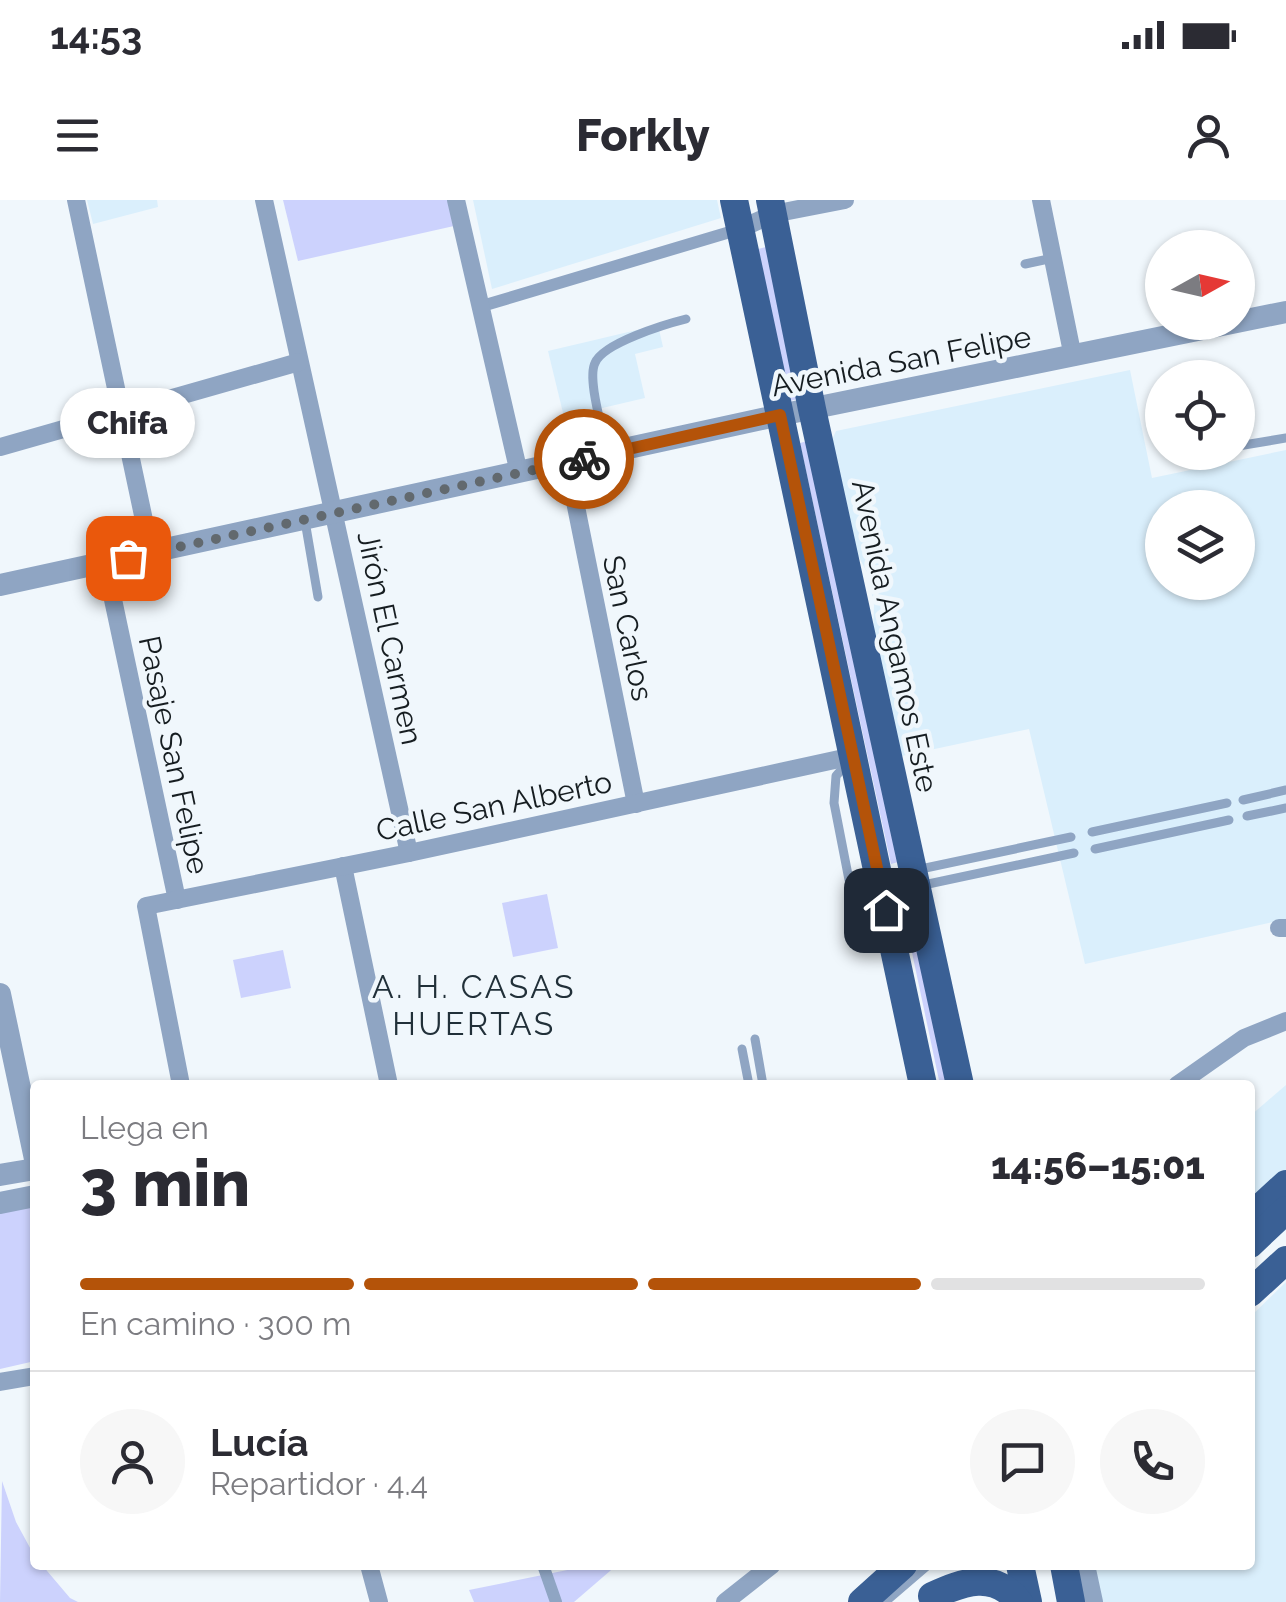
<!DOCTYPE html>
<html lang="es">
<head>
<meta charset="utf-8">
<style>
	:root { --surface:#fff; --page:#f7f7f7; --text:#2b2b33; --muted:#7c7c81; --line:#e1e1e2; --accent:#b45309 }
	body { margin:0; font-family:Raleway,sans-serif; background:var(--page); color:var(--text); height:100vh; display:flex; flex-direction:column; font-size:38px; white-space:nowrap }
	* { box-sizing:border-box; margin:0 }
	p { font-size:32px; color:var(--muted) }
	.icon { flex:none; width:55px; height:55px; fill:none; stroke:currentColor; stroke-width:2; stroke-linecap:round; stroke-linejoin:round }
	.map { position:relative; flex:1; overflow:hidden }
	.panel { position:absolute; left:30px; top:880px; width:1225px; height:490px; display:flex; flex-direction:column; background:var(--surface); border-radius:10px; box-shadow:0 2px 8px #0004 }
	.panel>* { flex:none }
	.needle { width:65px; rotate:82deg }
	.fabs { position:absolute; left:1145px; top:30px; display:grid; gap:20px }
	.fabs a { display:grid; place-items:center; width:110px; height:110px; border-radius:50%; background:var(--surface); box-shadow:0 2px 8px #0004; font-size:50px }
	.pin { position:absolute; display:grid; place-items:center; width:85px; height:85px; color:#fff; margin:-42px; border-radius:20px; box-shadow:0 5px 15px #0006 }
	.courier { position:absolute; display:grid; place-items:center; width:100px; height:100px; margin:-50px; border:8px solid #b45309; border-radius:50%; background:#fff; color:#222; box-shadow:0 2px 12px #0007 }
	.bubble { position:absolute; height:70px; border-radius:35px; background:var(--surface); box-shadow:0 2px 8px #0004; font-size:32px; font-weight:800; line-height:70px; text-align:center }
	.overview em { font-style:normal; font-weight:800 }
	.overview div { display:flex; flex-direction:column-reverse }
	.overview { display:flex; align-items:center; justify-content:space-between; height:170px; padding:0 50px }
	h1 { font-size:65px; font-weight:800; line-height:75px }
	.bar { display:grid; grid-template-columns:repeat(4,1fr); gap:15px 10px; align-content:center; height:120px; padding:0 50px }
	.bar i { height:12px; border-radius:8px; background:var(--line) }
	.bar .on { background:var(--accent) }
	.bar p { grid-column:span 4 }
	.line { display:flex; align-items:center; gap:25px; padding:0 50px; border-top:2px solid var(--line) }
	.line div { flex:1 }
	.round { display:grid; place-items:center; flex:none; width:105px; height:105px; border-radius:52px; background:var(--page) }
	.status { display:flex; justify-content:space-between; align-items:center; height:70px; padding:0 50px; background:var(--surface); direction:ltr }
	.status svg { height:28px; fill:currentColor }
	header { display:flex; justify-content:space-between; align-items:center; height:130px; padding:0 50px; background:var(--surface); font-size:45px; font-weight:800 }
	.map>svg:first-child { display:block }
</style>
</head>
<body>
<div class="status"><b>14:53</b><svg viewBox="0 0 49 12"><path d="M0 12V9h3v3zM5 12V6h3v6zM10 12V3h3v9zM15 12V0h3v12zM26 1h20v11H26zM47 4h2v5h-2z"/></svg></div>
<header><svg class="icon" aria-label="menu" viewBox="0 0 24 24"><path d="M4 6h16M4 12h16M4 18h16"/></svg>Forkly<svg class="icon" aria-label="person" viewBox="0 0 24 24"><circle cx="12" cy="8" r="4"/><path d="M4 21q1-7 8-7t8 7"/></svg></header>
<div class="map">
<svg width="1286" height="1402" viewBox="0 0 1286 1402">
	<rect width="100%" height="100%" fill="#f0f7fc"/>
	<g fill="#daeffc" fill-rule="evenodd">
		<polygon points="87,0 157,0 158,7 93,24"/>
		<polygon points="473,0 717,0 721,18 492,89"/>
		<polygon points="658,125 663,147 635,154 645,198 564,217 548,151"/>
		<path d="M1130,170l22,108 134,-28v469l-201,45 -56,-235 -132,28 -24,-122 1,-30 -6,-31 -12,-22 -24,-112 4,-9zM1162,308h76v74h-76z"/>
		<polygon points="1286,885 1286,980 1250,1013 1250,916"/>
		<polygon points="1286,1082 1286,1402 1102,1402 1094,1365 1250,1365 1250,1117"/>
	</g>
	<g fill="#ccd2fd">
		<polygon points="283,0 448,0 454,26 298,61"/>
		<polygon points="766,47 798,199 790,201 758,49"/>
		<polygon points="811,240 902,661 891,664 800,243"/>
		<polygon points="547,694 558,748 513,757 502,703"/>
		<polygon points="911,708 949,885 940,885 903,710"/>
		<polygon points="283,750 291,788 241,798 233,760"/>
		<polygon points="35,1005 35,1161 0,1169 0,1012"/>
		<polygon points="2,1281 16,1322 35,1357 35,1365 42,1365 70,1398 78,1402 0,1402"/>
		<polygon points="592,1365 617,1365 574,1402 474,1402 469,1390"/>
	</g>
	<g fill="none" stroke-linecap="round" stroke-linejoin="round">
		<g stroke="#8fa5c3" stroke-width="9">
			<polyline points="1025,64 1053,58"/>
			<polyline points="1238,246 1286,238"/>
			<path d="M606,249c-3,-19 -19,-70 -11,-86 8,-20 71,-39 91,-44"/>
			<polyline points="1183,256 1203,252"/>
			<polyline points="305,321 318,397"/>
			<polyline points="848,562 836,576 834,603 858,726 865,734 888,735"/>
			<polyline points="1243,600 1286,590"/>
			<polyline points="1247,616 1286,608"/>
			<polyline points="1092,632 1227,603"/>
			<polyline points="1095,649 1229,620"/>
			<polyline points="883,677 1071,637"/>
			<polyline points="886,693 1074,653"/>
			<polyline points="755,839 763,885"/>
			<polyline points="742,849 749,885"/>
			<polyline points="885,1402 928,1365"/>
		</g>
		<g stroke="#8fa5c3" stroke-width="12">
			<polyline points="482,106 740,29"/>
			<polyline points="543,1365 556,1402"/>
		</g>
		<g stroke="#8fa5c3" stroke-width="18">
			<polyline points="76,0 151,353"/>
			<polyline points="264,0 409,653"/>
			<polyline points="456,0 519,273"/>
			<polyline points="1041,0 1073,157"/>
			<polyline points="740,29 773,14 845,0"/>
			<polyline points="0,247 299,162"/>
			<polyline points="567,262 636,604"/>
			<polyline points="105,362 177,700"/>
			<polyline points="343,666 389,885"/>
			<polyline points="1279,728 1286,728"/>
			<polyline points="181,885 146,706 409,653 853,556"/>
			<polyline points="1177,885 1244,838 1286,821"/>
			<polyline points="0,1182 35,1176"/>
			<polyline points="369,1365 379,1402"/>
			<polyline points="725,1402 772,1365"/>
		</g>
		<g stroke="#8fa5c3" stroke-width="22">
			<polyline points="0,385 780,215 1286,112"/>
			<polyline points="0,794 35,959"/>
			<polyline points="0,975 35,969"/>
			<polyline points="0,1003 35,996"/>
			<polyline points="1084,1365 1092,1402"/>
		</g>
		<g stroke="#3a6095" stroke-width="28">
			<polyline points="734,0 923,885"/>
			<polyline points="770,0 812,209 960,885"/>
			<polyline points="1250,1017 1286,984"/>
			<polyline points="1250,1044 1286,1010"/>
			<polyline points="1250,1093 1286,1060"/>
			<polyline points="1020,1365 1028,1402"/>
			<polyline points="1064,1365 1071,1402"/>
			<path d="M932,1396c31,-14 62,-26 87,6"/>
			<polyline points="862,1402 903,1365"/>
		</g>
	</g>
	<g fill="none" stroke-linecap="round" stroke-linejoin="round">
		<polyline stroke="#62696e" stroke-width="10" stroke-dasharray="0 18" points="128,358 584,259"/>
		<polyline stroke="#b45309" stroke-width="12" points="584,259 780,215 886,710"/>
	</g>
	<g text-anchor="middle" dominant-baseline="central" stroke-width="9" stroke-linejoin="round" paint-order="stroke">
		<g font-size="30" fill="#161d21" stroke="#f0f7fc">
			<text transform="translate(901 161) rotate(-11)">Avenida San Felipe</text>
			<text transform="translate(628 428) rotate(78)">San Carlos</text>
			<text transform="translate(895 436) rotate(78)">Avenida Angamos Este</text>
			<text transform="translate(390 438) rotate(78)">Jirón El Carmen</text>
			<text transform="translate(174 555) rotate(78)">Pasaje San Felipe</text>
			<text transform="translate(494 606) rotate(-12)">Calle San Alberto</text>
		</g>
		<g font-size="32" letter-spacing="2.5" fill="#213039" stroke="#f0f7fc">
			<text x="474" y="786">A. H. CASAS<tspan x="474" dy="37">HUERTAS</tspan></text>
		</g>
	</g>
</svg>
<div class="fabs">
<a><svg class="needle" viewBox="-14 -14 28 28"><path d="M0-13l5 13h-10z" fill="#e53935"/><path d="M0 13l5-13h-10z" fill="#7c7c81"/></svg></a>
<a><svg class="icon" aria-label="locate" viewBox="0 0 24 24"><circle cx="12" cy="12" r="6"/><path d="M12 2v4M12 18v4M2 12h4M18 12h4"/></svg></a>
<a><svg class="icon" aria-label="layers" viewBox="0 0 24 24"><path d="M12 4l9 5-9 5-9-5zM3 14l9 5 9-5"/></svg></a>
</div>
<div class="pin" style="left:128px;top:358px;background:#ea580c"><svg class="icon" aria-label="bag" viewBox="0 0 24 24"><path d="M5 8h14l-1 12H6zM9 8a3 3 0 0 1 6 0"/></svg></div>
<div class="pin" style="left:886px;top:710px;background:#1f2937"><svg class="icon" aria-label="home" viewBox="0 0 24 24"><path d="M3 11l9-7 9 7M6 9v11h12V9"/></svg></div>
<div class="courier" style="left:584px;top:259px"><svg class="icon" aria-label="bike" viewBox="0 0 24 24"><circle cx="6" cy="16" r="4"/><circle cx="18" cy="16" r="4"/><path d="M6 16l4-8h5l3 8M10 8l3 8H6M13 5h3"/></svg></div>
<div class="bubble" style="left:60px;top:188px;width:135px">Chifa</div>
<section class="panel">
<div class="overview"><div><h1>3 min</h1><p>Llega en</p></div><em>14:56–15:01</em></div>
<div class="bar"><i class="on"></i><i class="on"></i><i class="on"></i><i></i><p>En camino · 300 m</p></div>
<div class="line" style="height:180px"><a class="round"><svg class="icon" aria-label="person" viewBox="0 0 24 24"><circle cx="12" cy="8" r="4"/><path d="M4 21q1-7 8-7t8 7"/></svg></a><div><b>Lucía</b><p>Repartidor · 4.4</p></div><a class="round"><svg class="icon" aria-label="chat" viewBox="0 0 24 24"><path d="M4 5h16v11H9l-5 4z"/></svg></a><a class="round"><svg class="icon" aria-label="phone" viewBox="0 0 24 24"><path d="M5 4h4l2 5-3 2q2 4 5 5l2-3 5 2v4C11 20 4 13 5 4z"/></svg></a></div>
</section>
</div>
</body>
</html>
